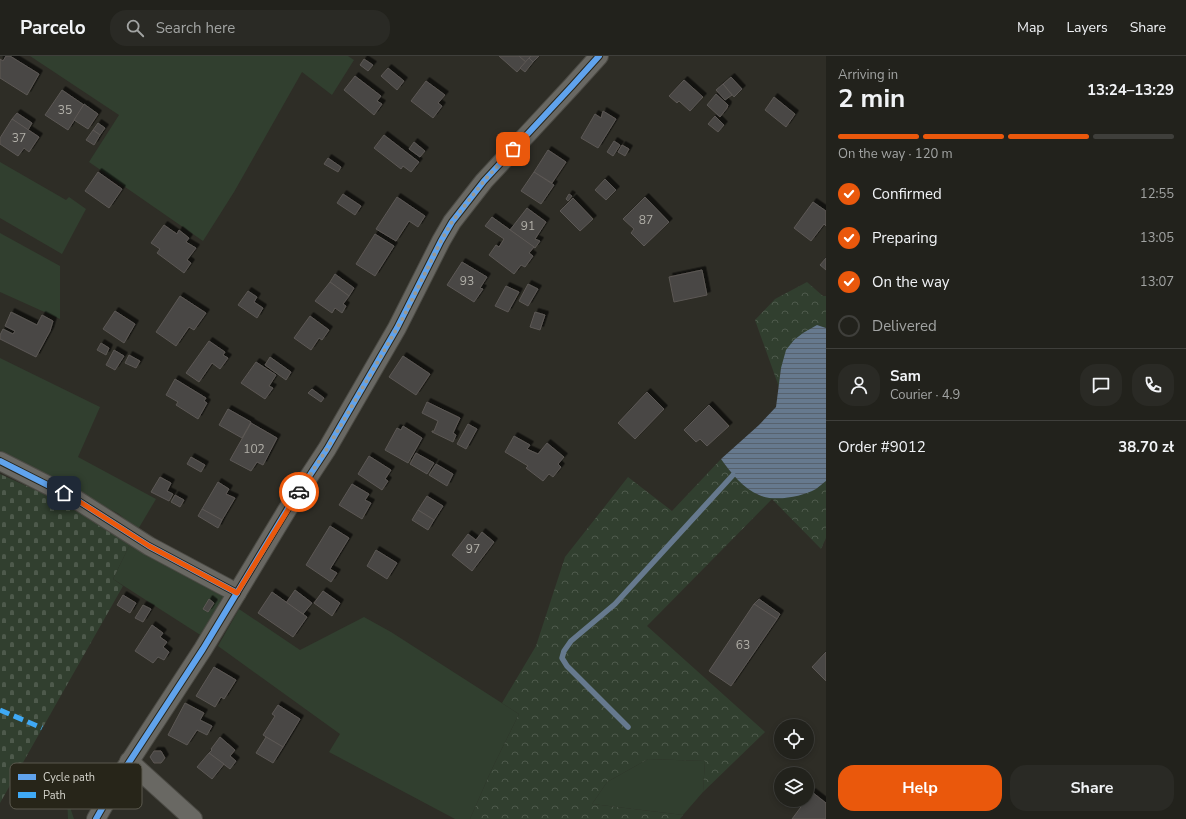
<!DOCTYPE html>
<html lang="en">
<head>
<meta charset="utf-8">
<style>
	:root { --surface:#22221c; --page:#2a2a25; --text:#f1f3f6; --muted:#a2a4a3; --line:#3f3f3b; --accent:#ea580c }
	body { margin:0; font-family:"Nunito Sans",sans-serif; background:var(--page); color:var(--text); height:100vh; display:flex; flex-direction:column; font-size:15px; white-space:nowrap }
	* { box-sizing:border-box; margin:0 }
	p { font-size:13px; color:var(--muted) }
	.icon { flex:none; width:22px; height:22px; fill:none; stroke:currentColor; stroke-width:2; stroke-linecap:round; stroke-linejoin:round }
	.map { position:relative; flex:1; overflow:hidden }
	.sheet { display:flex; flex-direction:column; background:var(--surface); width:360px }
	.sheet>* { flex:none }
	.buttons { position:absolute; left:774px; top:663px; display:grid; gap:8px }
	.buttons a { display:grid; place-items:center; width:40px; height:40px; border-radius:50%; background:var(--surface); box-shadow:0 2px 6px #0003,0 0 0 1px var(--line); font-size:20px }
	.pin { position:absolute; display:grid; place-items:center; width:34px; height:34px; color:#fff; margin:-17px; border-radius:8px; box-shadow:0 2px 6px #0006 }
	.courier { position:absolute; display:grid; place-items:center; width:40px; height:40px; margin:-20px; border:3px solid #ea580c; border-radius:50%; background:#fff; color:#222; box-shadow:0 1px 5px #0007 }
	.headline em { font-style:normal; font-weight:700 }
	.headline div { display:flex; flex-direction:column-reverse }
	.headline { display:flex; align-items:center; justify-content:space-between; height:68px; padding:0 12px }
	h1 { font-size:26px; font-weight:700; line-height:30px }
	.bar { display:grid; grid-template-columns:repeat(4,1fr); gap:6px 4px; align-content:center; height:48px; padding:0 12px }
	.bar i { height:5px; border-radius:3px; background:var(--line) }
	.bar .selected { background:var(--accent) }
	.bar p { grid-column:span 4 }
	.line { display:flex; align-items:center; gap:10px; padding:0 12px; border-top:1px solid var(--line) }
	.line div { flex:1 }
	.round { display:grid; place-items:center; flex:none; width:42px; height:42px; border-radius:16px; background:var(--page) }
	ol { padding:0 12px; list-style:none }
	li { display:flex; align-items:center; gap:12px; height:44px }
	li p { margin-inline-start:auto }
	li .icon { padding:4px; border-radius:50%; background:var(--accent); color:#fff; stroke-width:4 }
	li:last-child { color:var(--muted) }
	li i { width:22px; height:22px; border:2px solid var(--line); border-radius:50% }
	.primary-button { display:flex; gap:8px; margin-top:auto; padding:8px 12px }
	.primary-button a { flex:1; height:46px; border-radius:16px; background:var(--accent); color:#fff; font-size:16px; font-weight:700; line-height:46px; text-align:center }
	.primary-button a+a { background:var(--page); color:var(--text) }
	header { display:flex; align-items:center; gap:24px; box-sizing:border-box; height:56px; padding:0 20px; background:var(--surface); border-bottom:1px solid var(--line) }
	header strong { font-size:19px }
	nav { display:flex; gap:22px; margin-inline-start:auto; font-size:14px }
	.search { width:280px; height:36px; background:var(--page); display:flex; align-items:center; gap:10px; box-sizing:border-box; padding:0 14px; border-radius:16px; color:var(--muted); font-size:15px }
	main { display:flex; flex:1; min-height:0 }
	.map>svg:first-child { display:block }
</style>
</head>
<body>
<header>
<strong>Parcelo</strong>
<div class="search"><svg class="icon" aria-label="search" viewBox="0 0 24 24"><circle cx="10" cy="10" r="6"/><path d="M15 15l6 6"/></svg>Search here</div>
<nav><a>Map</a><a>Layers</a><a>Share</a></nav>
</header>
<main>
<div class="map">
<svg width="826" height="763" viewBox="0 0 826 763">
	<defs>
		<pattern id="forest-crowns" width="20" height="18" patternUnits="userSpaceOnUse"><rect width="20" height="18" fill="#313f2f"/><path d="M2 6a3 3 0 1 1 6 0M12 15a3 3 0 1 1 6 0" fill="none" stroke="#4e5a4c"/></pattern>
		<pattern id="cemetery-stones" width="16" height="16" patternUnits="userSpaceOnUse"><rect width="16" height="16" fill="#313f2f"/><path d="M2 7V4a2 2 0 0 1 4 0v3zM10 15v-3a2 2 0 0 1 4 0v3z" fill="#4e5a4c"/></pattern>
		<pattern id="water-rules" width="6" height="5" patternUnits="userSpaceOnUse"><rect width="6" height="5" fill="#66798e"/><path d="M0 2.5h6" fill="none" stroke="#57626e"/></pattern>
		<filter id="shadow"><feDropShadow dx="3.5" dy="-3.5" stdDeviation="0" flood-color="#0009"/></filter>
	</defs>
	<rect width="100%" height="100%" fill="#2e2d26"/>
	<g fill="#313f2f">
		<polygon points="30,0 348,0 354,4 332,39 302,16 234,136 203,185 89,106 119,59"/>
		<polygon points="0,106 66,144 69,141 86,153 62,198 0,162"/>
		<polygon points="0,177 60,210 60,263 0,236"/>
		<polygon points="0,302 100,351 78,401 156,443 137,475 119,458 0,396"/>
		<polygon points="132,484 225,540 202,580 113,523"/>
		<polygon points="239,553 300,594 364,561 391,576 519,658 491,715 470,763 455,763 329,696 340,678 218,590"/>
		<polygon points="648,703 705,705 703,736 683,759 592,748 607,726"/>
		<polygon points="67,742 74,763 68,763"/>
	</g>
	<g fill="url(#forest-crowns)">
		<polygon points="807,226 823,240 826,240 826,272 817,269 781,312 779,331 755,264 775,243"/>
		<polygon points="721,403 733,419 758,439 773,442 796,440 816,433 826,425 826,482 821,493 772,443 647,570 765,676 703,736 705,705 648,703 607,726 592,748 683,759 680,763 470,763 491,715 519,658 502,647 536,590 565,501 628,421 672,455"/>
	</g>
	<polygon fill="url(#cemetery-stones)" points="0,418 42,437 132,484 113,523 123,530 0,747"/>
	<path fill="url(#water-rules)" d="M817,269l9,3v153c-3,2 -6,5 -10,8 -15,8 -41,13 -57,6 -15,-6 -29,-23 -38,-36l38,-34 17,-18 5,-39 5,-18 8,-10 9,-7z"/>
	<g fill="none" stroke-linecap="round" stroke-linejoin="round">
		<polyline stroke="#66798e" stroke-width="5.5" points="628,671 567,610 562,602 564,595 571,585 615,548 733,419"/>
	</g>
	<g fill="#4a4744" stroke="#5c5855" filter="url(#shadow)">
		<polygon points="6,0 10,0 39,18 27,39 0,22 0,3 3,5"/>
		<polygon points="499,0 519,0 526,6 517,16"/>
		<polygon points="519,0 531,0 526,6"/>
		<polygon points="531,0 539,0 533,6 529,2"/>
		<polygon points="529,2 533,6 525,16 520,12"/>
		<polygon points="364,3 373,9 368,15 360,9"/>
		<polygon points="388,12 404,25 397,34 381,20"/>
		<polygon points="355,20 381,40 377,45 382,48 374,59 344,34"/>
		<polygon points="731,21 742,33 734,41 723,28"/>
		<polygon points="684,24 703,41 690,55 679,45 677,47 669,40"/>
		<polygon points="426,25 445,39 438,47 442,50 433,62 411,45"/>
		<polygon points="723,28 732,39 725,44 716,34"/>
		<polygon points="62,34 84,49 68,74 45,59"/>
		<polygon points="716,38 728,49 727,52 720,61 707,49"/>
		<polygon points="774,41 795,58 786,71 765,54"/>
		<polygon points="84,48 98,58 88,73 74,64"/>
		<polygon points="603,55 616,63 598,92 581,82 595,58 601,62"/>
		<polygon points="17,57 32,67 28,74 12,63"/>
		<polygon points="715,60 724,69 718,76 708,68"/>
		<polygon points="12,63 39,81 29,96 24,92 18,100 0,88 0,82"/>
		<polygon points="98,67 105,72 100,79 93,74"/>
		<polygon points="93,74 100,79 94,89 86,84"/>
		<polygon points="384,79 419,106 411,116 403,110 401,113 374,92"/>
		<polygon points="614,85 620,89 613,100 607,96"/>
		<polygon points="414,86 425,95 420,101 409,93"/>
		<polygon points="622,89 629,93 625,100 618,96"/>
		<polygon points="548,94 566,106 552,127 534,116"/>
		<polygon points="328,102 341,111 338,116 324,108"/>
		<polygon points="98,116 122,133 109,152 85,135"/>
		<polygon points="534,116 554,129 541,148 521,135"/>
		<polygon points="605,123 616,134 606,144 595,134"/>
		<polygon points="343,138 361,150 355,159 337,147"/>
		<polygon points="569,138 572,140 568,145 566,143"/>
		<polygon points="397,141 425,160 418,171 409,165 396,185 376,173"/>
		<polygon points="645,141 669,166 644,190 631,177 634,173 623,163"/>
		<polygon points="573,142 593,163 580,175 560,155"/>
		<polygon points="813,146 826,155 826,170 824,168 811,185 794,172"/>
		<polygon points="527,152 546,166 535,183 540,185 535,192 510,174"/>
		<polygon points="492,161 534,191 529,197 533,200 525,211 521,209 514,218 489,199 496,189 499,191 504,183 485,170"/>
		<polygon points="164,169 177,178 179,174 189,182 186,186 196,192 187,204 191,207 184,217 157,197 160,193 151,187"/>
		<polygon points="375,178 394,190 375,220 356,208"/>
		<polygon points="826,202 826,214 820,209"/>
		<polygon points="462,206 487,221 480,232 483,233 474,246 447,229"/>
		<polygon points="702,214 707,239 674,246 669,221"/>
		<polygon points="335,218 354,232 349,240 330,226"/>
		<polygon points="330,226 349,240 343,248 346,250 342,257 335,252 332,257 315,245"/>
		<polygon points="528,228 538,233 528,250 519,245"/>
		<polygon points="506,230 519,236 508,256 495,250"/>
		<polygon points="248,235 257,241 254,246 263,252 257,262 238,249"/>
		<polygon points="180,240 206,257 194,274 189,271 176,290 156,276"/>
		<polygon points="115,255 135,268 124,287 103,273"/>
		<polygon points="11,256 37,269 42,259 53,265 50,275 36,301 0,283 0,279 3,273 13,278 15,275 5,270"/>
		<polygon points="535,256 545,259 540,274 530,271"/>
		<polygon points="310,260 329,274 322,284 319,282 311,294 294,282"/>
		<polygon points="209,285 225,296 223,299 228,302 220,313 212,307 199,326 186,317"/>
		<polygon points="101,287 109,292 106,299 97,294"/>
		<polygon points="114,294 124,300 115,314 106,309"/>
		<polygon points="129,299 140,305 136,312 125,307"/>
		<polygon points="403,300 430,318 416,339 389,321"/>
		<polygon points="270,301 291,316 286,324 265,309"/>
		<polygon points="256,306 276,319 269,330 273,332 265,343 241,327"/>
		<polygon points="175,323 206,342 204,345 207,347 198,363 176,349 178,346 166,339"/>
		<polygon points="312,333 324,342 321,346 308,337"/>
		<polygon points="647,336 664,353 635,383 618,367"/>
		<polygon points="427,346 460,362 453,377 456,379 453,386 432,376 432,375 434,375 438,365 422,357"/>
		<polygon points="709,349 729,370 707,390 700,383 696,386 684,374"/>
		<polygon points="228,353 251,366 242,382 219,369"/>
		<polygon points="251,367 277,382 263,409 257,406 251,415 230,404"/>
		<polygon points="468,368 477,373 466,393 457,388"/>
		<polygon points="403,370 422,382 408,407 385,394 397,372 401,374"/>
		<polygon points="514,380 530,389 527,393 538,398 547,387 564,401 558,408 561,411 553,421 549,418 543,425 526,412 528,410 505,396"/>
		<polygon points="416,397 434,407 427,418 410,408"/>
		<polygon points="369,400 391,414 385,423 388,425 382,434 358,418"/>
		<polygon points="191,401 205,409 201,416 187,408"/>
		<polygon points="436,408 453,418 447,430 429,419"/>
		<polygon points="160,421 171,427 167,435 173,438 169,445 151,436"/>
		<polygon points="218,426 229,433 226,438 235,442 222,464 202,453"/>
		<polygon points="352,428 369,438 365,444 371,447 362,463 339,449"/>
		<polygon points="175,439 184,444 180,451 171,446"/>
		<polygon points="427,440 443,450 434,464 418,454"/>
		<polygon points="202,453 222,464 218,472 198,460"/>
		<polygon points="418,454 434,464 428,474 412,464"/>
		<polygon points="330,470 349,482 330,513 337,517 331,526 306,509"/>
		<polygon points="482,476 494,486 472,515 452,499 468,478 476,484"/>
		<polygon points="376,494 397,507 387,523 367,510"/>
		<polygon points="295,534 312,547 303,558 286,547"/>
		<polygon points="323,535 340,547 332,560 314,547"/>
		<polygon points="272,536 307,561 293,581 258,557"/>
		<polygon points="123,539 136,547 130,557 117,549"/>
		<polygon points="209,543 214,547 208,556 203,553"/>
		<polygon points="759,543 780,558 777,563 754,548"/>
		<polygon points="754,548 777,563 731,630 709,615"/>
		<polygon points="143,549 151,553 143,566 135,562"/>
		<polygon points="152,569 163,577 160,581 167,586 163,591 169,596 164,604 158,601 153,607 135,595"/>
		<polygon points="826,596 826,625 812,611"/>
		<polygon points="214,611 236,624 224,643 221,641 215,651 196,640"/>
		<polygon points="185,647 204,657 200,664 212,670 207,679 197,674 187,689 168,679"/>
		<polygon points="278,649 300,663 283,691 263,679 275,660 272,658"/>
		<polygon points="220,681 235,694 230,700 236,705 230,713 209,697 212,694 211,693"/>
		<polygon points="266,681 283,691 273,707 256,697"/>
		<polygon points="154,695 161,695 165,702 161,707 154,707 150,701"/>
		<polygon points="209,697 224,708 212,723 197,711"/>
		<polygon points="812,736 826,747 826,763 792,763"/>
	</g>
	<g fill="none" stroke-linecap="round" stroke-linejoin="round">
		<defs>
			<g id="minor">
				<polyline points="0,405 77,444 149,490 237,537"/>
				<polyline points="129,705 193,763"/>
				<polyline points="96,763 124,714 203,593 287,454 327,393 397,272 441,185 452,166 484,125 572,30 599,0"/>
			</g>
		</defs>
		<use href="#minor" stroke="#4b4a44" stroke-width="20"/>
		<use href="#minor" stroke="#696863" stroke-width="18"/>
		<polyline stroke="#3fa9f5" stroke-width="5" stroke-dasharray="10 5" stroke-linecap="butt" points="0,654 42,672"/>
		<defs>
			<g id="cycleway">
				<polyline points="0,405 77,444 149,490 237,537"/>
				<polyline points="96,763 124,714 203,593 287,454 327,393 397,272 441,185 452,166 484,125 572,30 599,0"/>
			</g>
		</defs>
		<use href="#cycleway" stroke="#272519" stroke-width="8"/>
		<use href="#cycleway" stroke="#60a3ed" stroke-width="6"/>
	</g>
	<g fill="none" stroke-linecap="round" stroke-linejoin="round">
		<polyline stroke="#9a9991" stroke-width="4" stroke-dasharray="0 7.2" points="299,436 327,393 380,302 404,260 441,185 452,166 484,125 513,93"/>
		<polyline stroke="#ea580c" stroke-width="5" points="64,437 77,444 149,490 237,537 299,436"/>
	</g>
	<g text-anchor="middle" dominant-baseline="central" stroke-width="3.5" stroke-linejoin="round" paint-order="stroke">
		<g font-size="12" fill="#b2b0a9">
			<text x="65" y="54">35</text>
			<text x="19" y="82">37</text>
			<text x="646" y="164">87</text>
			<text x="528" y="170">91</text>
			<text x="467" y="225">93</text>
			<text x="254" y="393">102</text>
			<text x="473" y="493">97</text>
			<text x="743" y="589">63</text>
		</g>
	</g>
	<rect x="10" y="707" width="132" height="46" rx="6" fill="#272519" stroke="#5b594e" stroke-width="1"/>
	<rect x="18" y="718" width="18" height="6" fill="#60a3ed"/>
	<rect x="18" y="736" width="18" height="6" fill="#3fa9f5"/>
	<g font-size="11" fill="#d4d3cb">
		<text x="43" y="725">Cycle path</text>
		<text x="43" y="743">Path</text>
	</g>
</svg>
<div class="buttons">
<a><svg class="icon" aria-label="locate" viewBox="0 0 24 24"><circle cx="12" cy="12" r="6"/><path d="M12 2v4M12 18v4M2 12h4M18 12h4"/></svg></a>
<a><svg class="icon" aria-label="layers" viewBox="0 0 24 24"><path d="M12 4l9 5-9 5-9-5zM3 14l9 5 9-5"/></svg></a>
</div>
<div class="pin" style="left:513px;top:93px;background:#ea580c"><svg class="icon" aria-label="bag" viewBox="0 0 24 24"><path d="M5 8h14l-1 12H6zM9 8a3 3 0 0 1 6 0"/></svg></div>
<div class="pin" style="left:64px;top:437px;background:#1f2937"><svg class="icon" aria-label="home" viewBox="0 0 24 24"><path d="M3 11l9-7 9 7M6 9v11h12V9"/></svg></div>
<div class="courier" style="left:299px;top:436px"><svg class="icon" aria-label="car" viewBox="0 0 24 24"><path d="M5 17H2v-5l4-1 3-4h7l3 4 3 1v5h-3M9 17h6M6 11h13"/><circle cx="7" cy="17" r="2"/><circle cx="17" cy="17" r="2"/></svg></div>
</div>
<section class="sheet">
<div class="headline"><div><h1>2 min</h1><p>Arriving in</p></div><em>13:24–13:29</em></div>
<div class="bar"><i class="selected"></i><i class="selected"></i><i class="selected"></i><i></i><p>On the way · 120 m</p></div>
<ol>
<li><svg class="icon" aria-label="check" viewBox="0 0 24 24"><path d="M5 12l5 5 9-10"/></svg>Confirmed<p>12:55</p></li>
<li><svg class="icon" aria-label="check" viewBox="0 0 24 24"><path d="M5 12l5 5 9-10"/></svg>Preparing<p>13:05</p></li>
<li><svg class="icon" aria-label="check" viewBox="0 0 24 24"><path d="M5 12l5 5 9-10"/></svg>On the way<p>13:07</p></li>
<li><i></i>Delivered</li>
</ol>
<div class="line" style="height:72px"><a class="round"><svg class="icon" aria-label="person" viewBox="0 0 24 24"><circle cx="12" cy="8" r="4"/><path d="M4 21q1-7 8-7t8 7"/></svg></a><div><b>Sam</b><p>Courier · 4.9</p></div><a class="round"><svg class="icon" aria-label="chat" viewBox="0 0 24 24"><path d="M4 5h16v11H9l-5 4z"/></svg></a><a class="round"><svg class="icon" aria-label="phone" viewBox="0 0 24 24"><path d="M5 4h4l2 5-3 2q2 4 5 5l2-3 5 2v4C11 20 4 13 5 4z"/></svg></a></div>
<div class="line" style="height:52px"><div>Order #9012</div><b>38.70 zł</b></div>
<div class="primary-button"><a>Help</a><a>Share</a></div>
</section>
</main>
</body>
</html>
